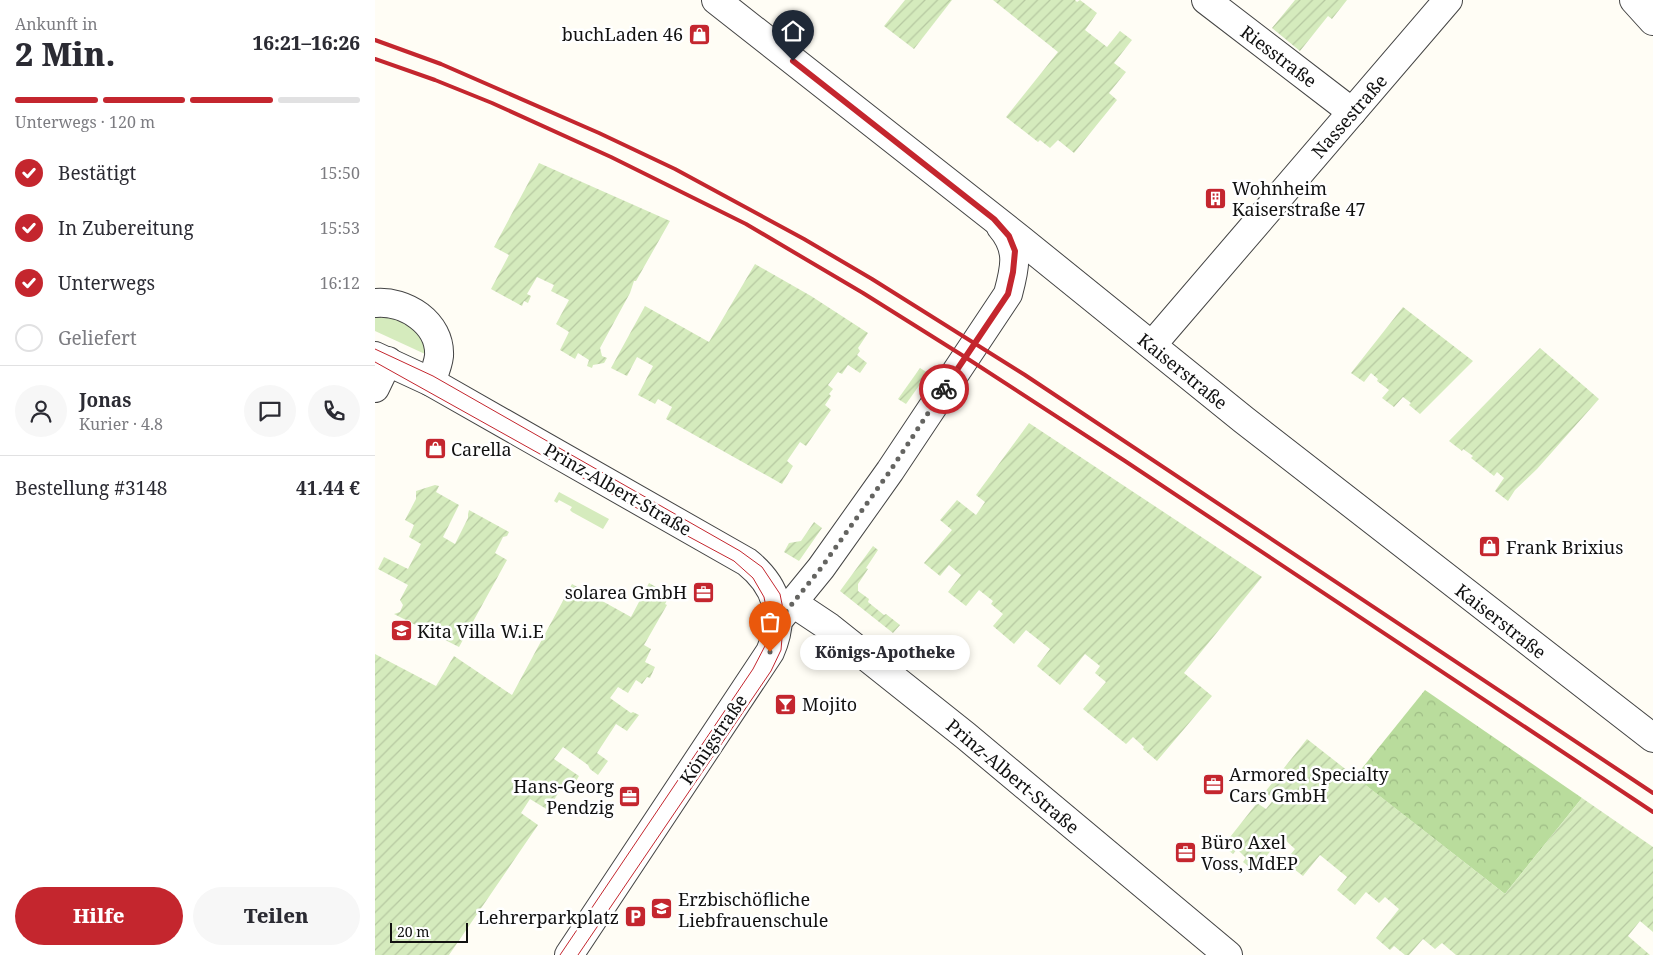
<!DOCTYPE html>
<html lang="de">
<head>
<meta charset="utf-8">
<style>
	:root { --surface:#fff; --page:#f7f7f7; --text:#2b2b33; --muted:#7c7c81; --line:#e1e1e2; --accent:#c4262e }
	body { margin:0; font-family:"Noto Serif",serif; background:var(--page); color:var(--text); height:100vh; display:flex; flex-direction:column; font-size:19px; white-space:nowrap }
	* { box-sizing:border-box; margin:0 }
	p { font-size:16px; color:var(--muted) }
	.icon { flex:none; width:28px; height:28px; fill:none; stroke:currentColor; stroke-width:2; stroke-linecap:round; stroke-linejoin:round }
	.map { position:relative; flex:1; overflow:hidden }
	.details { display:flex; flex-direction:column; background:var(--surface); width:375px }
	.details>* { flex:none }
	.scale { position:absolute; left:15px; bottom:12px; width:78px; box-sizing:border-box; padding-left:5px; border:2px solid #111; border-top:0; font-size:14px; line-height:18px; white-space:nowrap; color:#111; -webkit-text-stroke:4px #fff; paint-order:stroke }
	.pin { position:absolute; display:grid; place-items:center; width:42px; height:42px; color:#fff; margin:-51px -21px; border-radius:50% 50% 50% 0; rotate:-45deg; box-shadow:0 0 5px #0007 }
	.pin .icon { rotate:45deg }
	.courier { position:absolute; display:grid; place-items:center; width:50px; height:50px; margin:-25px; border:4px solid #c4262e; border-radius:50%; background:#fff; color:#222; box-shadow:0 1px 6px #0007 }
	.bubble { position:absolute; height:35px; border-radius:18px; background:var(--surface); box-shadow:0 2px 8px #0003; font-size:16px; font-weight:800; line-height:35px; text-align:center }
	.head em { font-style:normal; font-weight:800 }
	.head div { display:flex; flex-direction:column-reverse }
	.head { display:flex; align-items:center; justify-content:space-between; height:85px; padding:0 15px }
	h1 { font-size:32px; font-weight:800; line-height:38px }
	.bar { display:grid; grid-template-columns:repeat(4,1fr); gap:8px 5px; align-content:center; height:60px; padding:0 15px }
	.bar i { height:6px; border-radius:4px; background:var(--line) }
	.bar .on { background:var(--accent) }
	.bar p { grid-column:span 4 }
	.line { display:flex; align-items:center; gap:12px; padding:0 15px; border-top:1px solid var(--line) }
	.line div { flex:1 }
	.round { display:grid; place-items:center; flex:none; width:52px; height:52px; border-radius:26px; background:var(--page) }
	ol { padding:0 15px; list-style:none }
	li { display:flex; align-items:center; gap:15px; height:55px }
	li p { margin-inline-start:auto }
	li .icon { padding:5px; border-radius:50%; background:var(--accent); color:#fff; stroke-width:4 }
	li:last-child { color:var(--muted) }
	li i { width:28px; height:28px; border:2px solid var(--line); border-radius:50% }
	.primary-button { display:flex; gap:10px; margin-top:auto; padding:10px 15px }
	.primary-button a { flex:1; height:58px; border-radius:30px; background:var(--accent); color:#fff; font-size:20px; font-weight:800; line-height:58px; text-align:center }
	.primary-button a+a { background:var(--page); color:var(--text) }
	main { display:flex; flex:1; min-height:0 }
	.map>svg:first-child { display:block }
</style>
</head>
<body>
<main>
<section class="details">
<div class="head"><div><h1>2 Min.</h1><p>Ankunft in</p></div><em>16:21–16:26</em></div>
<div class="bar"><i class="on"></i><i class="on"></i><i class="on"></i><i></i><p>Unterwegs · 120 m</p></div>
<ol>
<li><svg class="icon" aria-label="check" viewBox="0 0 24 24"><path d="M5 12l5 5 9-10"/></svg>Bestätigt<p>15:50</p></li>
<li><svg class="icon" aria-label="check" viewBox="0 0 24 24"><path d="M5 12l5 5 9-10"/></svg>In Zubereitung<p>15:53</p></li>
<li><svg class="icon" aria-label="check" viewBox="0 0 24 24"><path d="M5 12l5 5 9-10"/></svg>Unterwegs<p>16:12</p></li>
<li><i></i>Geliefert</li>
</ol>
<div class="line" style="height:90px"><a class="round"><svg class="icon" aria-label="person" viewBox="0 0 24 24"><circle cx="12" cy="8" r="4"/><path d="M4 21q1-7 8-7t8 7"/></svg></a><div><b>Jonas</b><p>Kurier · 4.8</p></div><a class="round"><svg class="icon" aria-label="chat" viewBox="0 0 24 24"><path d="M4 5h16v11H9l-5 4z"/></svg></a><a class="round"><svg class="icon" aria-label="phone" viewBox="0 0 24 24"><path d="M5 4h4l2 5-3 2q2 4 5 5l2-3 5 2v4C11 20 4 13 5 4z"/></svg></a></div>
<div class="line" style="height:65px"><div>Bestellung #3148</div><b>41.44 €</b></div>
<div class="primary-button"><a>Hilfe</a><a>Teilen</a></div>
</section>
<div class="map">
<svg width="1278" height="955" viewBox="0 0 1278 955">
	<defs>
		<pattern id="forest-crowns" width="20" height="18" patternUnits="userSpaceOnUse" patternTransform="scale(1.25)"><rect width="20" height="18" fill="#b9dc9c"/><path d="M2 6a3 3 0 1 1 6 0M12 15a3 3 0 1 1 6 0" fill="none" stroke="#9ebc85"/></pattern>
		<pattern id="garden-furrows" width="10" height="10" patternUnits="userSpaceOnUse" patternTransform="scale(1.25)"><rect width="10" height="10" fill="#d5ebbd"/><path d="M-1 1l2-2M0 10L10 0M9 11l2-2" fill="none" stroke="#b6c8a1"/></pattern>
	</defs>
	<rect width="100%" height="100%" fill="#fffdf5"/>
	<g fill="#d5ebbd">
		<polygon points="0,314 16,314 44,332 50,348 50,354 0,331"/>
		<polygon points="184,492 234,519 228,529 197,512 195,510 197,507 184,500 182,503 179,501"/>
	</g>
	<polygon fill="url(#forest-crowns)" points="1050,690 1207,798 1130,894 980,777"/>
	<g fill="url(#garden-furrows)">
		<polygon points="530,0 577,0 539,49 509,26"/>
		<polygon points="618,0 700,0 702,2 705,0 722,13 710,30 732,47 745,31 757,40 739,63 751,72 734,93 742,100 699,153 683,140 675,148 665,140 663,142 631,117 683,52"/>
		<polygon points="920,0 972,0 957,19 953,16 925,51 897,28"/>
		<polygon points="164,163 295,221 261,281 259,281 255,293 225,348 227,356 232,358 229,363 218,365 217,368 212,366 214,360 203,353 200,359 185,350 194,332 181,324 194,300 176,291 179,285 162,277 152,294 156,296 153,303 149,301 147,306 116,289 134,255 119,247"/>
		<polygon points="380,264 436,296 493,333 483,348 485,351 482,355 492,363 485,373 473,365 467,374 463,372 453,385 458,389 454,394 456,396 450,405 456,410 431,446 425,442 412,461 418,466 407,484 291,419 297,407 283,399 280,404 263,395 278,366 262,357 252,376 236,368 270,306 334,342"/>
		<polygon points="1028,307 1098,361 1045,414 1034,405 1036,403 1028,397 1019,407 1007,398 1014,390 1002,381 1003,379 996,373 989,382 976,373"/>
		<polygon points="1165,348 1224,399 1162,469 1140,490 1133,501 1120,491 1129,478 1122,472 1119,476 1096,458 1098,456 1088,449 1087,451 1074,441"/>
		<polygon points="545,368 553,373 531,404 523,399"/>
		<polygon points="654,423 887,577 809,673 837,696 782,761 768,749 769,747 758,737 751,744 708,709 731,682 720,673 725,666 710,654 685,685 662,666 675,649 651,630 639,644 618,626 628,614 616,604 618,601 604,590 591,606 573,592 586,575 574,565 565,576 549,563 577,530 565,520 582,500 601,515 610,502 601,495"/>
		<polygon points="60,485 64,486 61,492 84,505 68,537 80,544 93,518 93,514 94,510 134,532 132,536 128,537 120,553 132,560 84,647 19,614 25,612 28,605 25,600 33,585 3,569 9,557 33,569 46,544 34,537 39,525 30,520 41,499 41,491"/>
		<polygon points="439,522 447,528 424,561 409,552 414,543 426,541"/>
		<polygon points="498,546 503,550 491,568 493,569 483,584 483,591 494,599 493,602 509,615 511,614 525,625 518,633 465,591"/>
		<polygon points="274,583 295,595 290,604 292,605 269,645 276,649 270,662 280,667 275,678 272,677 267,684 261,680 253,693 243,687 235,698 256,713 258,712 264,715 252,731 241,724 222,753 233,761 223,775 215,769 213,765 188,747 179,759 204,776 196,789 188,785 173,810 155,799 146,813 163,825 74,955 0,955 0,654 61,686 79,656 137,695 197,584 213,593 212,595 218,599 220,597 256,617"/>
		<polygon points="932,739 1130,894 1207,798 1278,847 1278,932 1265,921 1253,936 1275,955 1081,955 1067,943 1060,949 1048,939 1034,955 1030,955 1019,946 1015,950 1001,938 1024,909 1010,897 1004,903 991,892 980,905 962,890 972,877 945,855 928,876 919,869 924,861 916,854 920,849 907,837 879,871 868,862 871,858 862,849 858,854 848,846 882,803 891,809 899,799 890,792"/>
	</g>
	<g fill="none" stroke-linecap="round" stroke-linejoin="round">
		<defs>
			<g id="minor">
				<polyline points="341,0 645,239 869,420 1278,738"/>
				<polyline points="831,0 977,112"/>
				<polyline points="1259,0 1278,21"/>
				<path d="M0,303c30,-3 66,20 64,53 -1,9 -5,18 -8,26"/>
				<polyline points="777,345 1073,0"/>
				<path d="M0,356l56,26 316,180c30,24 39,54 23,90l-201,303"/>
				<polyline points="0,388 13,361"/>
				<polyline points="418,603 454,627 591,736 853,955"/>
				<path d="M406,617l40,-49 69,-97 118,-177c7,-26 12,-45 -7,-67"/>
			</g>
		</defs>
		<use href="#minor" stroke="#444" stroke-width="30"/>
		<use href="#minor" stroke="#fff" stroke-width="28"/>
		<g stroke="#c4262e" stroke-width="1">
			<polyline points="0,349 58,376 365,551 387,567 405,594 409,614 406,650 396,671 203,955"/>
			<polyline points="0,362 294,526 359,561 378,578 389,597 394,622 391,644 378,669 185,955"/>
		</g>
		<g stroke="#c4262e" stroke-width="4">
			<polyline points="0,40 66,64 224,133 300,169 429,239 497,279 650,375 1278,793"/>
			<polyline points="0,59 60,80 117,103 236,157 371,224 488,293 590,357 750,461 1278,812"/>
		</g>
	</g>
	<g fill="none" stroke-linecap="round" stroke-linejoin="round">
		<polyline stroke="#646461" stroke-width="5" stroke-dasharray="0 9" points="395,652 402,637 404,620 446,568 515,471 569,389"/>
		<polyline stroke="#c4262e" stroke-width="6" points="418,61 619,219 634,236 640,251 638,272 633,294 569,389"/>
	</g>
	<defs>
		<symbol id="shop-square" viewBox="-11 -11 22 22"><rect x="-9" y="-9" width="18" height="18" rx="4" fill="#c4262e" stroke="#fff"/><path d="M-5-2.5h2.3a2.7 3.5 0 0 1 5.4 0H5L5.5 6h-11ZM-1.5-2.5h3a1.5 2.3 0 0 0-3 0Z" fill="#fff"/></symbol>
		<symbol id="building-square" viewBox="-11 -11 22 22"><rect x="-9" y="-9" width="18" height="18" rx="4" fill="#c4262e" stroke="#fff"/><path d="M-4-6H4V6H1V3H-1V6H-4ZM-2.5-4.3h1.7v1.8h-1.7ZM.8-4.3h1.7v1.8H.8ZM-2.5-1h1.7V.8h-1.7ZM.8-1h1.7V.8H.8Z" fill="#fff"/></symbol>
		<symbol id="office-square" viewBox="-11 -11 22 22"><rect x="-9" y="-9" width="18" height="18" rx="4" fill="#c4262e" stroke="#fff"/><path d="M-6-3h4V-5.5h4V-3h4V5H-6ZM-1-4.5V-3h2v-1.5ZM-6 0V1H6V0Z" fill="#fff"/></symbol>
		<symbol id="school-square" viewBox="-11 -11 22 22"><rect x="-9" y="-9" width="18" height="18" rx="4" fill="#c4262e" stroke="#fff"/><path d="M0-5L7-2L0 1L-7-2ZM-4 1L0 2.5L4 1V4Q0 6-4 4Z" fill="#fff"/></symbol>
		<symbol id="bar-square" viewBox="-11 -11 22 22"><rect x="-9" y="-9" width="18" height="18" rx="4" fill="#c4262e" stroke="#fff"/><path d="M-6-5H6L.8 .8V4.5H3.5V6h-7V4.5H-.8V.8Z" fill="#fff"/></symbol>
		<symbol id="parking-square" viewBox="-11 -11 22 22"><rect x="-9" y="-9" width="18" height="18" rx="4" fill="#c4262e" stroke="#fff"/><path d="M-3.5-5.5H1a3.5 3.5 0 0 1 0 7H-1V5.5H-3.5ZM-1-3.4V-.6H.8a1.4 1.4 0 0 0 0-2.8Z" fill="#fff"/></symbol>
	</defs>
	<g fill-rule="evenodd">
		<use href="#shop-square" x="312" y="22" width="25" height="25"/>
		<use href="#building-square" x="828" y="186" width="25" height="25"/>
		<use href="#shop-square" x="48" y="436" width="25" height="25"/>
		<use href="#shop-square" x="1102" y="534" width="25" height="25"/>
		<use href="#office-square" x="316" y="580" width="25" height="25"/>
		<use href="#school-square" x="14" y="618" width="25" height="25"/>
		<use href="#bar-square" x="398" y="692" width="25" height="25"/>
		<use href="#office-square" x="826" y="772" width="25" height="25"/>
		<use href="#office-square" x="242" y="784" width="25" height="25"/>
		<use href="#office-square" x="798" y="840" width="25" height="25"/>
		<use href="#school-square" x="274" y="896" width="25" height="25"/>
		<use href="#parking-square" x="248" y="904" width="25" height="25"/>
	</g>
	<g text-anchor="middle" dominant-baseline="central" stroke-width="5" stroke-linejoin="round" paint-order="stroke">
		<g font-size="18" fill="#111" stroke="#fff" text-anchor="start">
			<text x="308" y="34" text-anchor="end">buchLaden 46</text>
			<text x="857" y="188">Wohnheim<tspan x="857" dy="21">Kaiserstraße 47</tspan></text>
			<text x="76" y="449">Carella</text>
			<text x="1131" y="547">Frank Brixius</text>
			<text x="312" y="592" text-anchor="end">solarea GmbH</text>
			<text x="42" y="631">Kita Villa W.i.E</text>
			<text x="427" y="704">Mojito</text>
			<text x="854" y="774">Armored Specialty<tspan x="854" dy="21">Cars GmbH</tspan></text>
			<text x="239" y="786" text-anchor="end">Hans-Georg<tspan x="239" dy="21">Pendzig</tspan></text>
			<text x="826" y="842">Büro Axel<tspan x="826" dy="21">Voss, MdEP</tspan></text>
			<text x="303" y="899">Erzbischöfliche<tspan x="303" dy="21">Liebfrauenschule</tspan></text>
			<text x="244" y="917" text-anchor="end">Lehrerparkplatz</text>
		</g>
		<g font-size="18" fill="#111" stroke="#fff">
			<text transform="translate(904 56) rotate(37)">Riesstraße</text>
			<text transform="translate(974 116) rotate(-49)">Nassestraße</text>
			<text transform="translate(808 371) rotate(39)">Kaiserstraße</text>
			<text transform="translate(243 489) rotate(30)">Prinz-Albert-Straße</text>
			<text transform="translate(1126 621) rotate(38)">Kaiserstraße</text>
			<text transform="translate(338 739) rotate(-56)">Königstraße</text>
			<text transform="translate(638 776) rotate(40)">Prinz-Albert-Straße</text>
		</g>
	</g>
</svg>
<div class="scale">20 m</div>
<div class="pin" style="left:395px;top:652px;background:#ea580c"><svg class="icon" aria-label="bag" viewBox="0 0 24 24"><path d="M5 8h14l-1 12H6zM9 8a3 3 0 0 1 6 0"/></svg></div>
<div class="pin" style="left:418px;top:61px;background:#1f2937"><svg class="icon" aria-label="home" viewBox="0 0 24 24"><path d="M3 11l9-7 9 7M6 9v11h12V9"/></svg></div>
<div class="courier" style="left:569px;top:389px"><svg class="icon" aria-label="bike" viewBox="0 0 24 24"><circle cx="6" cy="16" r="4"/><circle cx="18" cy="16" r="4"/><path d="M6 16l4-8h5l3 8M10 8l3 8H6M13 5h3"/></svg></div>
<div class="bubble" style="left:425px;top:635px;width:170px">Königs-Apotheke</div>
</div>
</main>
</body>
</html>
